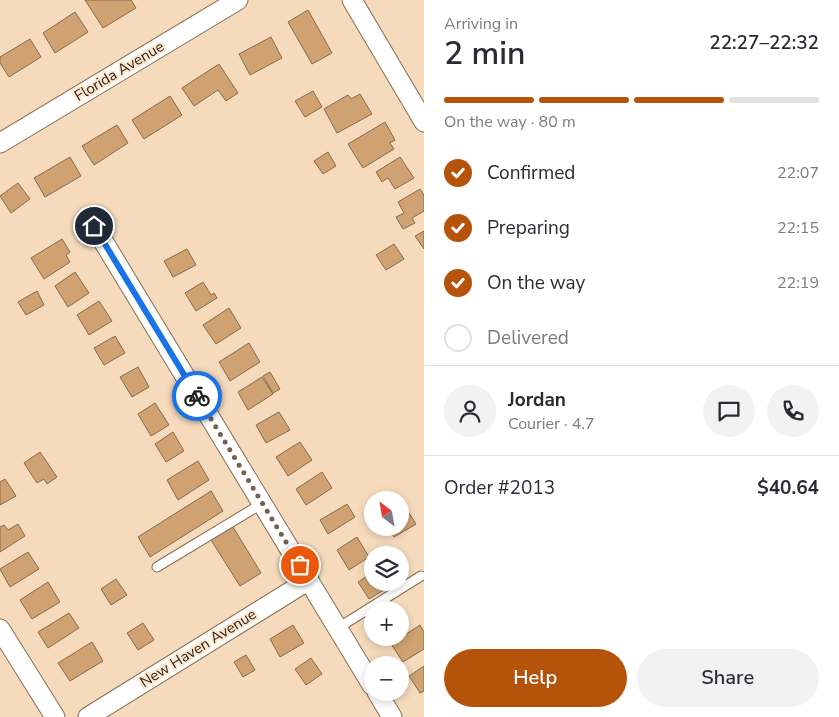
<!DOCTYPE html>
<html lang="en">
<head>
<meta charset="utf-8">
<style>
	:root { --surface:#fff; --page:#f2f2f3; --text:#2b2b33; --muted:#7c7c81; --line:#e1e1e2; --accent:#b45309 }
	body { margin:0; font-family:"Nunito Sans",sans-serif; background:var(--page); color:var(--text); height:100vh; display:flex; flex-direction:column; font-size:19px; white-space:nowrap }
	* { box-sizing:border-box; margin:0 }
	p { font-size:16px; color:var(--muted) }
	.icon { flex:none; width:28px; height:28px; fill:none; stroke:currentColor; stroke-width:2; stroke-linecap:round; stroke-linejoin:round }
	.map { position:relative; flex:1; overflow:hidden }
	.side { display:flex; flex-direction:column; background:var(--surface); width:415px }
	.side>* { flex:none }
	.needle { width:32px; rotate:329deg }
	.fabs { position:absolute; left:364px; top:491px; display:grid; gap:10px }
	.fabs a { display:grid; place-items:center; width:45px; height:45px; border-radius:50%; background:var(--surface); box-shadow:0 2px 8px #0003; font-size:25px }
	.pin { position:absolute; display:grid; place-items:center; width:42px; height:42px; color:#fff; margin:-21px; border:2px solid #fff; border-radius:50%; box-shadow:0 1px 5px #0007 }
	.courier { position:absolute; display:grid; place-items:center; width:50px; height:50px; margin:-25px; border:4px solid #1a73e8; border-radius:50%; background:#fff; color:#222; box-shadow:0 1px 6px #0007 }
	.summary em { font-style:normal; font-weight:600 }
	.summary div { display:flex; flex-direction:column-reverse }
	.summary { display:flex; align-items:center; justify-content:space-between; height:85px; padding:0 20px }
	h1 { font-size:32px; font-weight:600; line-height:38px }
	.bar { display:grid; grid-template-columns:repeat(4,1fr); gap:8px 5px; align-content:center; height:60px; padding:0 20px }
	.bar i { height:6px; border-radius:4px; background:var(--line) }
	.bar .active { background:var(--accent) }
	.bar p { grid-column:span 4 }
	.line { display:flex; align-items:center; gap:12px; padding:0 20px; border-top:1px solid var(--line) }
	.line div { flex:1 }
	.round { display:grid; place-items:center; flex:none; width:52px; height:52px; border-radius:26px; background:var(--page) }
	ol { padding:0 20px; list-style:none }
	li { display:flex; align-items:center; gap:15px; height:55px }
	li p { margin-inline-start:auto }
	li .icon { padding:5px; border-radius:50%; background:var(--accent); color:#fff; stroke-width:4 }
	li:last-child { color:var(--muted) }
	li i { width:28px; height:28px; border:2px solid var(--line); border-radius:50% }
	.action { display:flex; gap:10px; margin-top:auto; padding:10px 20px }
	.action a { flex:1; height:58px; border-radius:30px; background:var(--accent); color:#fff; font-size:20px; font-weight:600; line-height:58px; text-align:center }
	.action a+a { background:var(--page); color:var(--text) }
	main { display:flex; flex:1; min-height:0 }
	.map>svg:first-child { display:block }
</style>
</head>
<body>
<main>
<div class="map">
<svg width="424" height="717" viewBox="0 0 424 717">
	<rect width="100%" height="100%" fill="#f6dabc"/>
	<g fill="#d0a271" stroke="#846c51">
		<polygon points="85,0 131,0 136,8 103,28"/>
		<polygon points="308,10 332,53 312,64 288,22"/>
		<polygon points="75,12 88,32 55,53 43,33"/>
		<polygon points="271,37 282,58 250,75 239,54"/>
		<polygon points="30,39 41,57 9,77 0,63 0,57"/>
		<polygon points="219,64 238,93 226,101 218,90 194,106 182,88"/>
		<polygon points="313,91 322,107 305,117 295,101"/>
		<polygon points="360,94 372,114 337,133 324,109 348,95 351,99"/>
		<polygon points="170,96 182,115 144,139 132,120"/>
		<polygon points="385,122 395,140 390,143 394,149 363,168 348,144"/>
		<polygon points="117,125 128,143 94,165 82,146"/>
		<polygon points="328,152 336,166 323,174 314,161"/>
		<polygon points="70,157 81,176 45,197 34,178"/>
		<polygon points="400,157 414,178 395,189 388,178 382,182 376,172"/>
		<polygon points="18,183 30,199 11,213 0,196"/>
		<polygon points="420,189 424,195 424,211 412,218 415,223 403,229 396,217 404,213 398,202"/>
		<polygon points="424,231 424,249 415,236"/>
		<polygon points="62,239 70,252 66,255 70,262 44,279 31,258"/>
		<polygon points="394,244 404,259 386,270 376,255"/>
		<polygon points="187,249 196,265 173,277 164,261"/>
		<polygon points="75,272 89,293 68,307 55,286"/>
		<polygon points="203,282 211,295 214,293 217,298 196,311 185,293"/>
		<polygon points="37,291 44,305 26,315 18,302"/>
		<polygon points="99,301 112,321 89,335 77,315"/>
		<polygon points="229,308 241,328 216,344 203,325"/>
		<polygon points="115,336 125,353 104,365 94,348"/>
		<polygon points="249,343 260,362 230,381 219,362"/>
		<polygon points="138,367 149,387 132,397 120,377"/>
		<polygon points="270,372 280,389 273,393 263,376"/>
		<polygon points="262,377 273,394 248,410 238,392"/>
		<polygon points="155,403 169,425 151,436 138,414"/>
		<polygon points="279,412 290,430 266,443 256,425"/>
		<polygon points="173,432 184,451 166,462 155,444"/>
		<polygon points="300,442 312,460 288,476 276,457"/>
		<polygon points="40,452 57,477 47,484 44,479 37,483 24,463"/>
		<polygon points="198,461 209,480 178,500 167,480"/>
		<polygon points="322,472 332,488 306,505 296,489"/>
		<polygon points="5,479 16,496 0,505 0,482"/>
		<polygon points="211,491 223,511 150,557 138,537"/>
		<polygon points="347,504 355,517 328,534 320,520"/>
		<polygon points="404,505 416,524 394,537 388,528 400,528 400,507"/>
		<polygon points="18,524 25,536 0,552 0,527 4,525 8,530"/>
		<polygon points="233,527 261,573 240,586 211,540"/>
		<polygon points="357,537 369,557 349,570 337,550"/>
		<polygon points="28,552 39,569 10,587 0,569"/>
		<polygon points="372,573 372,582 396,583 369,599 358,582"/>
		<polygon points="116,579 127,595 111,605 101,589"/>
		<polygon points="48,582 60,602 32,619 20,600"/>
		<polygon points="69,613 79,628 48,648 38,632"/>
		<polygon points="143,623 154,640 138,650 127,633"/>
		<polygon points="293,625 304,643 280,657 270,639"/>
		<polygon points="420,625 424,632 424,649 403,662 391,644"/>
		<polygon points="92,642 103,661 70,681 58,663"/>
		<polygon points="246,655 255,670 243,677 234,662"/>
		<polygon points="311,658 322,674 306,685 295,669"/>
		<polygon points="424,666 424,691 420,693 409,676"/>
	</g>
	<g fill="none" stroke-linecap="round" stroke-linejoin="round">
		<defs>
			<g id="service">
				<polyline points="157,567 263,503"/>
				<polyline points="338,628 421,576"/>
			</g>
			<g id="minor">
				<polyline points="352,0 424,122"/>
				<polyline points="0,143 238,0"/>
				<polyline points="94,226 372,685"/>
				<polyline points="0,629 55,717"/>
				<polyline points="377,692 392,717"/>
				<polyline points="88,717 309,580"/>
			</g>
		</defs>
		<use href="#service" stroke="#866d53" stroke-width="11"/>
		<use href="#minor" stroke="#866d53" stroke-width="21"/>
		<use href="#service" stroke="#fff" stroke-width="9"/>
		<use href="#minor" stroke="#fff" stroke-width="19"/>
	</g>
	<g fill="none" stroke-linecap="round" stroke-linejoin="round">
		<polyline stroke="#736250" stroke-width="5" stroke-dasharray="0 9" points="197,396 300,565"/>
		<polyline stroke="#1a73e8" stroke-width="6" points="94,226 197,396"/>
	</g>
	<g text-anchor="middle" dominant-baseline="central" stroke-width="4.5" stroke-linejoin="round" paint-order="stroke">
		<g font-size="15" fill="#2c2116" stroke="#ffe8d0">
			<text transform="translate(119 71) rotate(-31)">Florida Avenue</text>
			<text transform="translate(198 648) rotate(-32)">New Haven Avenue</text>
		</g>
	</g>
</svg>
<div class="fabs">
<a><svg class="needle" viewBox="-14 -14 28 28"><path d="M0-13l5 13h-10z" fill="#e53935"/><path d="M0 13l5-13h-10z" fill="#7c7c81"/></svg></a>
<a><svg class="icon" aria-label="layers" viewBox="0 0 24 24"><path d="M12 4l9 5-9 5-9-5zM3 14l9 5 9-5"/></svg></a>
<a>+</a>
<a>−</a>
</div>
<div class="pin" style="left:300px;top:565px;background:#ea580c"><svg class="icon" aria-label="bag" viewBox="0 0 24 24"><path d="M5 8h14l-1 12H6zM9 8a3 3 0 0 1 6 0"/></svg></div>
<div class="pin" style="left:94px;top:226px;background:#1f2937"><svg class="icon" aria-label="home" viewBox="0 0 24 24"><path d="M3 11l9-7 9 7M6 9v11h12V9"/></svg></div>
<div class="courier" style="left:197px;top:396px"><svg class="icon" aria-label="bike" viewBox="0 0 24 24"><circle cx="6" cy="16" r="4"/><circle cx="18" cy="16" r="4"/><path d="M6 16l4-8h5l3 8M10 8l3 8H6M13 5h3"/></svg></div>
</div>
<section class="side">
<div class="summary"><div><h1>2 min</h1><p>Arriving in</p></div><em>22:27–22:32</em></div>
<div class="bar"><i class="active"></i><i class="active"></i><i class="active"></i><i></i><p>On the way · 80 m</p></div>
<ol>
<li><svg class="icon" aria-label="check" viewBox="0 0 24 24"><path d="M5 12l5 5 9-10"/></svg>Confirmed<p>22:07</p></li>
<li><svg class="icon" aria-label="check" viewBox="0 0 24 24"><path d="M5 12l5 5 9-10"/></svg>Preparing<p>22:15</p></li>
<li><svg class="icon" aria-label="check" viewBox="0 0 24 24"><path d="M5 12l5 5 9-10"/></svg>On the way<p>22:19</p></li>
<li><i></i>Delivered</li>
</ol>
<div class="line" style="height:90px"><a class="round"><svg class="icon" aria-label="person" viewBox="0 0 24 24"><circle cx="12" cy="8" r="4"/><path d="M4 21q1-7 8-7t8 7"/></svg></a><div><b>Jordan</b><p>Courier · 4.7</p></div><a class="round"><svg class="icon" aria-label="chat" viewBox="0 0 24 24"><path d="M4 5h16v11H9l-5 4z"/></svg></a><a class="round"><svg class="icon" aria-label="phone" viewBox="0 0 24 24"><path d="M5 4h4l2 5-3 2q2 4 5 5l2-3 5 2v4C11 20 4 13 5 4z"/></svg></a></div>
<div class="line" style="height:65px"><div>Order #2013</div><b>$40.64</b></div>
<div class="action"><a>Help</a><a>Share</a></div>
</section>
</main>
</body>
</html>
